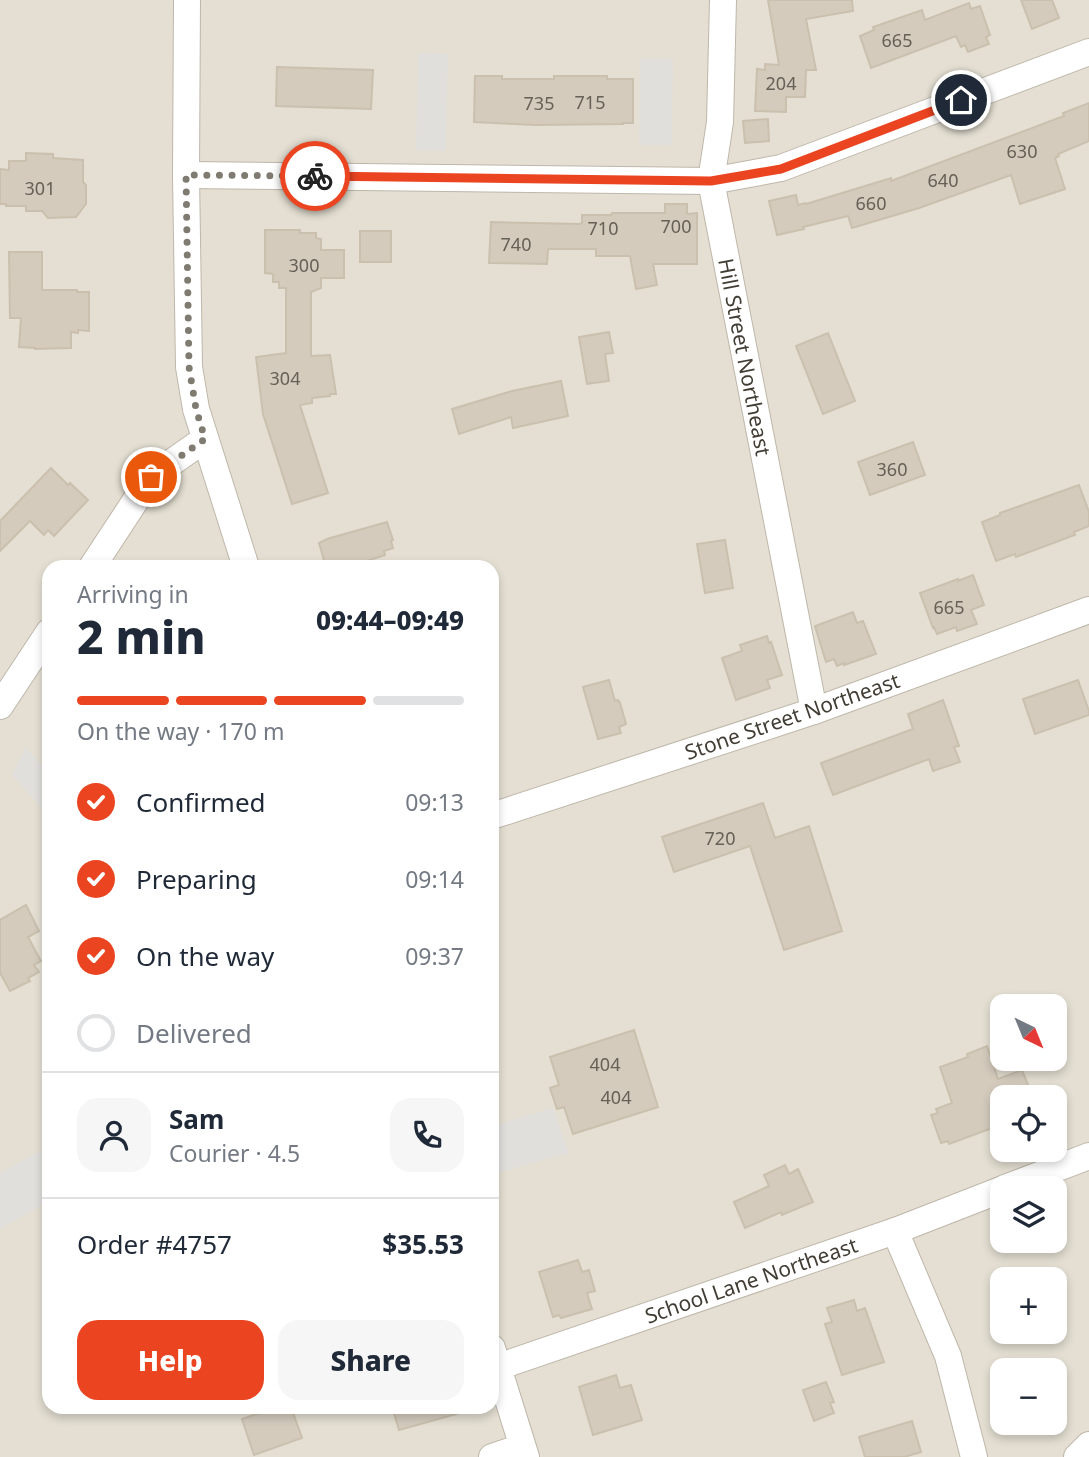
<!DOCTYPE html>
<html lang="en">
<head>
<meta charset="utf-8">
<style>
	:root { --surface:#fff; --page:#f6f6f7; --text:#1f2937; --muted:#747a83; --line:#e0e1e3; --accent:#ea4421 }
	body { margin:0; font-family:"Noto Sans",sans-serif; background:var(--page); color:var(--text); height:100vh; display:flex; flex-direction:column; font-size:26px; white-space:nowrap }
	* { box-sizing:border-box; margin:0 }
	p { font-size:23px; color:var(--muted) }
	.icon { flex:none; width:38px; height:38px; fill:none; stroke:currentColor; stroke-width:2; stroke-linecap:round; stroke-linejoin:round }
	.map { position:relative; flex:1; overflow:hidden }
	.drawer { position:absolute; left:42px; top:560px; width:457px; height:854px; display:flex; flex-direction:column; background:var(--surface); border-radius:21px; box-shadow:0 4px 10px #0003 }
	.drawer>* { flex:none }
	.needle { width:46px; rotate:137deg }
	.buttons { position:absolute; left:990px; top:994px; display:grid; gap:14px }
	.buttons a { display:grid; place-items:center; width:77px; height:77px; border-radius:14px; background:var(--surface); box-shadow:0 4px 10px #0003; font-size:35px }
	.pin { position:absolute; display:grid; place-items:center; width:60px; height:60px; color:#fff; margin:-30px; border:4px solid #fff; border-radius:50%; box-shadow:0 2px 7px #0007 }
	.courier { position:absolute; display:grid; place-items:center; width:70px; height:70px; margin:-35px; border:5px solid #ea4421; border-radius:50%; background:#fff; color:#222; box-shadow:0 2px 9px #0007 }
	.headline em { font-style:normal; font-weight:800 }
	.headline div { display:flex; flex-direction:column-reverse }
	.headline { display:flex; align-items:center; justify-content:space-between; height:119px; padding:0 35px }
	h1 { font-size:46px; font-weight:800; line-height:52px }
	.bar { display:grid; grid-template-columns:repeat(4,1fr); gap:10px 7px; align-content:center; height:84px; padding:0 35px }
	.bar i { height:9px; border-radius:5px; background:var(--line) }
	.bar .selected { background:var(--accent) }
	.bar p { grid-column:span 4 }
	.line { display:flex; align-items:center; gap:18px; padding:0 35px; border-top:2px solid var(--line) }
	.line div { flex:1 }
	.round { display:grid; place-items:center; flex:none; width:74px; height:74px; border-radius:21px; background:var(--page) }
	ol { padding:0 35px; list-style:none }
	li { display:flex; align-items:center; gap:21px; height:77px }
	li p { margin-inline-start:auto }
	li .icon { padding:7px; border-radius:50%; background:var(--accent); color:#fff; stroke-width:4 }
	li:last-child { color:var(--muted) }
	li i { width:38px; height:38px; border:4px solid var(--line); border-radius:50% }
	.primary-button { display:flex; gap:14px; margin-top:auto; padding:14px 35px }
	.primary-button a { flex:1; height:80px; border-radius:21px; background:var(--accent); color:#fff; font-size:28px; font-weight:800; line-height:80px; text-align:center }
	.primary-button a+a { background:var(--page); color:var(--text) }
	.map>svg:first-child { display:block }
</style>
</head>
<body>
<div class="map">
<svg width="1089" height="1457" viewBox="0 0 1089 1457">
	<rect width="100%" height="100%" fill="#f0ede3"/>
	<path fill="#e4dfd2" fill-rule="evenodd" d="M0,0h1089v1457h-1089zM49,567h443v840h-443zM1003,1006h52v53h-52zM1003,1097h52v53h-52zM1003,1188h52v53h-52zM1003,1279h52v53h-52zM1003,1370h52v53h-52z"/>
	<g fill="#e1dfdc">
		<polygon points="418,53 448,54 446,151 416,151"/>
		<polygon points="640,59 673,59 672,145 639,145"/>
		<polygon points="26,747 49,774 49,816 12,775"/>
		<polygon points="553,1108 569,1153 500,1172 492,1171 492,1126"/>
		<polygon points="49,1146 49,1201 0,1229 0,1173"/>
	</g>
	<g fill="#d4cbbd" stroke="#cbc0ae" stroke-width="2">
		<polygon points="768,0 852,0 853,11 806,19 816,70 806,70 805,97 786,97 786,112 755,111 757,69 765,70 765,64 779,65"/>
		<polygon points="1021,0 1052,0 1059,18 1032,29"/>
		<polygon points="969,3 971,9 980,6 990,35 986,37 989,44 968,52 965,45 961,47 956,36 871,68 860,36 874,30 873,27 922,10 925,20"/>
		<polygon points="277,67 373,70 371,109 276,106"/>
		<polygon points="475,76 502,76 502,79 554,79 554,76 607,76 607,79 633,79 633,123 623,123 623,124 536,125 474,122"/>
		<polygon points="1089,103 1089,141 1058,154 1059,156 1055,158 1065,189 1020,204 1011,175 919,208 852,228 848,216 803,227 804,229 777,235 769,201 796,195 798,205 805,203 806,204 891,178 891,181 1064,116 1063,113"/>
		<polygon points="768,119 769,141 745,143 743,121"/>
		<polygon points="26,153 53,154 53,158 83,160 83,182 86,185 86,204 76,217 48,218 42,211 26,211 26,206 6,206 6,204 0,204 0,169 9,170 9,161 26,161"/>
		<polygon points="665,204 687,204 687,214 697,213 697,264 653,264 657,285 636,289 630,256 596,256 596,249 548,249 547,264 489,263 491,222 580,224 582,223 582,215 611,215 612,213 665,213"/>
		<polygon points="265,230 300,230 300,233 316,233 316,238 321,239 321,250 344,250 344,278 321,278 321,288 311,292 311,356 330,355 336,394 330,394 330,396 312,398 312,403 300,405 328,493 292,504 263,414 256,357 286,353 286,288 279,288 279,282 273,282 273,274 265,273"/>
		<rect x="360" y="231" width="31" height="31"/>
		<polygon points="9,252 42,252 42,290 77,290 77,292 89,292 89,331 78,330 78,333 71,332 71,348 35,349 35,348 19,347 21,318 10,318"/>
		<polygon points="609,332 613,353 605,354 609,381 587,384 579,337"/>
		<polygon points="828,333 855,401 823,414 796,346"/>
		<polygon points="561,381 568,416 513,428 511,417 459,434 452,409 512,391"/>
		<polygon points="913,442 925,475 870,495 858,462"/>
		<polygon points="51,468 68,485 70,483 88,500 54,536 48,530 44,535 30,521 0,551 0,521"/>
		<polygon points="1079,485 1089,512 1089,526 1074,532 1075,535 1016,557 1015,554 996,561 982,522 1000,515 1000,513"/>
		<polygon points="387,522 393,540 391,541 393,548 384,551 385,555 348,567 326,567 319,543 327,539"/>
		<polygon points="725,540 733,588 705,593 697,544"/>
		<polygon points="973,575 984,605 971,610 977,624 957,631 956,627 937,634 934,627 933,628 920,593 958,579 958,581"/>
		<polygon points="853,612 857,623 863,621 876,654 844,665 844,663 837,666 834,659 826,662 815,626"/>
		<polygon points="767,636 769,643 771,642 782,675 767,680 770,688 736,700 722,658 742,651 740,645"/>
		<polygon points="609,680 615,701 618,700 620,703 626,724 619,727 621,733 598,739 583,687"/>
		<polygon points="1078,680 1089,711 1089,715 1035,734 1023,699"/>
		<polygon points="943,700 959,746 954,747 960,762 933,771 929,759 833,795 821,763 913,729 908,714"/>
		<polygon points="763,803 775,838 809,826 842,931 784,950 750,846 674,872 662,837"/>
		<polygon points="26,905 39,931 28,937 41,961 34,965 39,972 28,978 30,981 10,991 0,973 0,920"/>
		<polygon points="634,1030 658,1107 573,1134 564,1107 557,1109 550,1088 559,1085 550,1057"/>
		<polygon points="987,1046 998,1079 1022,1070 1033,1097 1003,1097 1003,1124 949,1144 948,1141 941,1143 931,1115 938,1113 936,1109 952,1103 940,1067 968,1057 967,1054"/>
		<polygon points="785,1165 789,1174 798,1169 813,1202 782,1215 781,1212 745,1228 734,1202 769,1186 764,1175"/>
		<polygon points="578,1260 582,1272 589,1270 595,1291 587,1293 592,1309 561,1318 559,1315 553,1317 539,1272"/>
		<polygon points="854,1300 857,1311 865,1308 884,1362 842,1375 825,1324 832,1322 827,1308"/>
		<polygon points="616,1375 620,1388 631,1385 642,1420 593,1435 579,1387"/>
		<polygon points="826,1382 834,1402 830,1403 834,1413 814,1421 803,1390"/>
		<polygon points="276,1407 291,1407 302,1438 254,1455 242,1419"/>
		<polygon points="392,1407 459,1407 460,1413 399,1430"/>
		<polygon points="912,1421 921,1452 904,1457 865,1457 859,1437"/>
	</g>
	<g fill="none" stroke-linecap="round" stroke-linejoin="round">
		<defs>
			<g id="minor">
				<polyline points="187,0 186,175 189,367 196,409 246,567"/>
				<polyline points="723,0 720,122 711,181 814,711"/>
				<polyline points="186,175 711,181 781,168 1089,52"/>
				<polyline points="92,567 151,477 205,439"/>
				<polyline points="0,706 49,632"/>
				<polyline points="492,816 814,711 1089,610"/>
				<polyline points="1005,1188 1089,1156"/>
				<polyline points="895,1231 948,1356 974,1457"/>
				<polyline points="492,1348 526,1457"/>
				<polyline points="498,1367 895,1231 1003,1189"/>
				<polyline points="492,1457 522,1447"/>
				<polyline points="1077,1457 1089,1445"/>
			</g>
		</defs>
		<use href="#minor" stroke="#beb7aa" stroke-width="28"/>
		<use href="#minor" stroke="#fff" stroke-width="26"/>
	</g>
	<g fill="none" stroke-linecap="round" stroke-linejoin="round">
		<polyline stroke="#7f7b71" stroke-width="7" stroke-dasharray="0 12.6" points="151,477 205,439 196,409 189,367 186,175 315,176"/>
		<polyline stroke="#ea4421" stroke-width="9" points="315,176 711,181 781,169 961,100"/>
	</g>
	<g text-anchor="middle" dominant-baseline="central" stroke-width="6" stroke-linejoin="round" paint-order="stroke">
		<g font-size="18" fill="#666056">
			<text x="897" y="40">665</text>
			<text x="781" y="83">204</text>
			<text x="590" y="102">715</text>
			<text x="539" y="103">735</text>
			<text x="1022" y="151">630</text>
			<text x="943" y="180">640</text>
			<text x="40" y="188">301</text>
			<text x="871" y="203">660</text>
			<text x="676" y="226">700</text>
			<text x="603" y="228">710</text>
			<text x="516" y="244">740</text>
			<text x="304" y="265">300</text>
			<text x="285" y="378">304</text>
			<text x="892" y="469">360</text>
			<text x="949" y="607">665</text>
			<text x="720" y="838">720</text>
			<text x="605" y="1064">404</text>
			<text x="616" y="1097">404</text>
		</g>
		<g font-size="21" fill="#423d34" stroke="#fff">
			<text transform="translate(745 357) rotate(79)">Hill Street Northeast</text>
			<text transform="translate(792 716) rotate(-19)">Stone Street Northeast</text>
			<text transform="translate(751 1280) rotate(-19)">School Lane Northeast</text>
		</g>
	</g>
</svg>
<div class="buttons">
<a><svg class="needle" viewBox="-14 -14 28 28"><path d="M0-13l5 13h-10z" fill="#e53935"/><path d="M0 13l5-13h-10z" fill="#747a83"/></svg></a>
<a><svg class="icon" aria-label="locate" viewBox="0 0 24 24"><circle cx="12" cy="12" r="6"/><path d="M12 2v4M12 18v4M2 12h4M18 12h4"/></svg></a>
<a><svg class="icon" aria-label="layers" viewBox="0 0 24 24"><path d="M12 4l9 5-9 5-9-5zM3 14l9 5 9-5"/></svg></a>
<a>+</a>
<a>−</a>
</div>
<div class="pin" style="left:151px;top:477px;background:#ea580c"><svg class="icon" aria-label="bag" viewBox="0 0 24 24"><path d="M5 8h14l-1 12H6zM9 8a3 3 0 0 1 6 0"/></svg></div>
<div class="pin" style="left:961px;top:100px;background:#1f2937"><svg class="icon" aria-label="home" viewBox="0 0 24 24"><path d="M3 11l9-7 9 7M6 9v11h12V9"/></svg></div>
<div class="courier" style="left:315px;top:176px"><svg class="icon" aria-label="bike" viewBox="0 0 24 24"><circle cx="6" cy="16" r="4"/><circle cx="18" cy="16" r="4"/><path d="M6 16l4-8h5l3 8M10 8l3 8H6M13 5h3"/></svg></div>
<section class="drawer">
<div class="headline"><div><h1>2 min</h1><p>Arriving in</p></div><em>09:44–09:49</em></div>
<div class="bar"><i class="selected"></i><i class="selected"></i><i class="selected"></i><i></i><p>On the way · 170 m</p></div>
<ol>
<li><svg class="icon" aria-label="check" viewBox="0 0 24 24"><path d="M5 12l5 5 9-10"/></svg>Confirmed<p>09:13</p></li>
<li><svg class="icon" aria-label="check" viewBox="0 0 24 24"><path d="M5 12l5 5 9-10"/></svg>Preparing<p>09:14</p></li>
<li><svg class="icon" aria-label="check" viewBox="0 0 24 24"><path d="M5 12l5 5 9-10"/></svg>On the way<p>09:37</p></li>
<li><i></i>Delivered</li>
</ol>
<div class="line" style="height:126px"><a class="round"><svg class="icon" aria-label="person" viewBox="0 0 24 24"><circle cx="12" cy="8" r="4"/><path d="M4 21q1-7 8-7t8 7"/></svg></a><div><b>Sam</b><p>Courier · 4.5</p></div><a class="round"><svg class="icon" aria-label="phone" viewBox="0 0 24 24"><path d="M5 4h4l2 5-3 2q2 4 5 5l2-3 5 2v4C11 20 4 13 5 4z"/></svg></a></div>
<div class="line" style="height:91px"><div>Order #4757</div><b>$35.53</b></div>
<div class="primary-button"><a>Help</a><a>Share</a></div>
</section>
</div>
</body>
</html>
